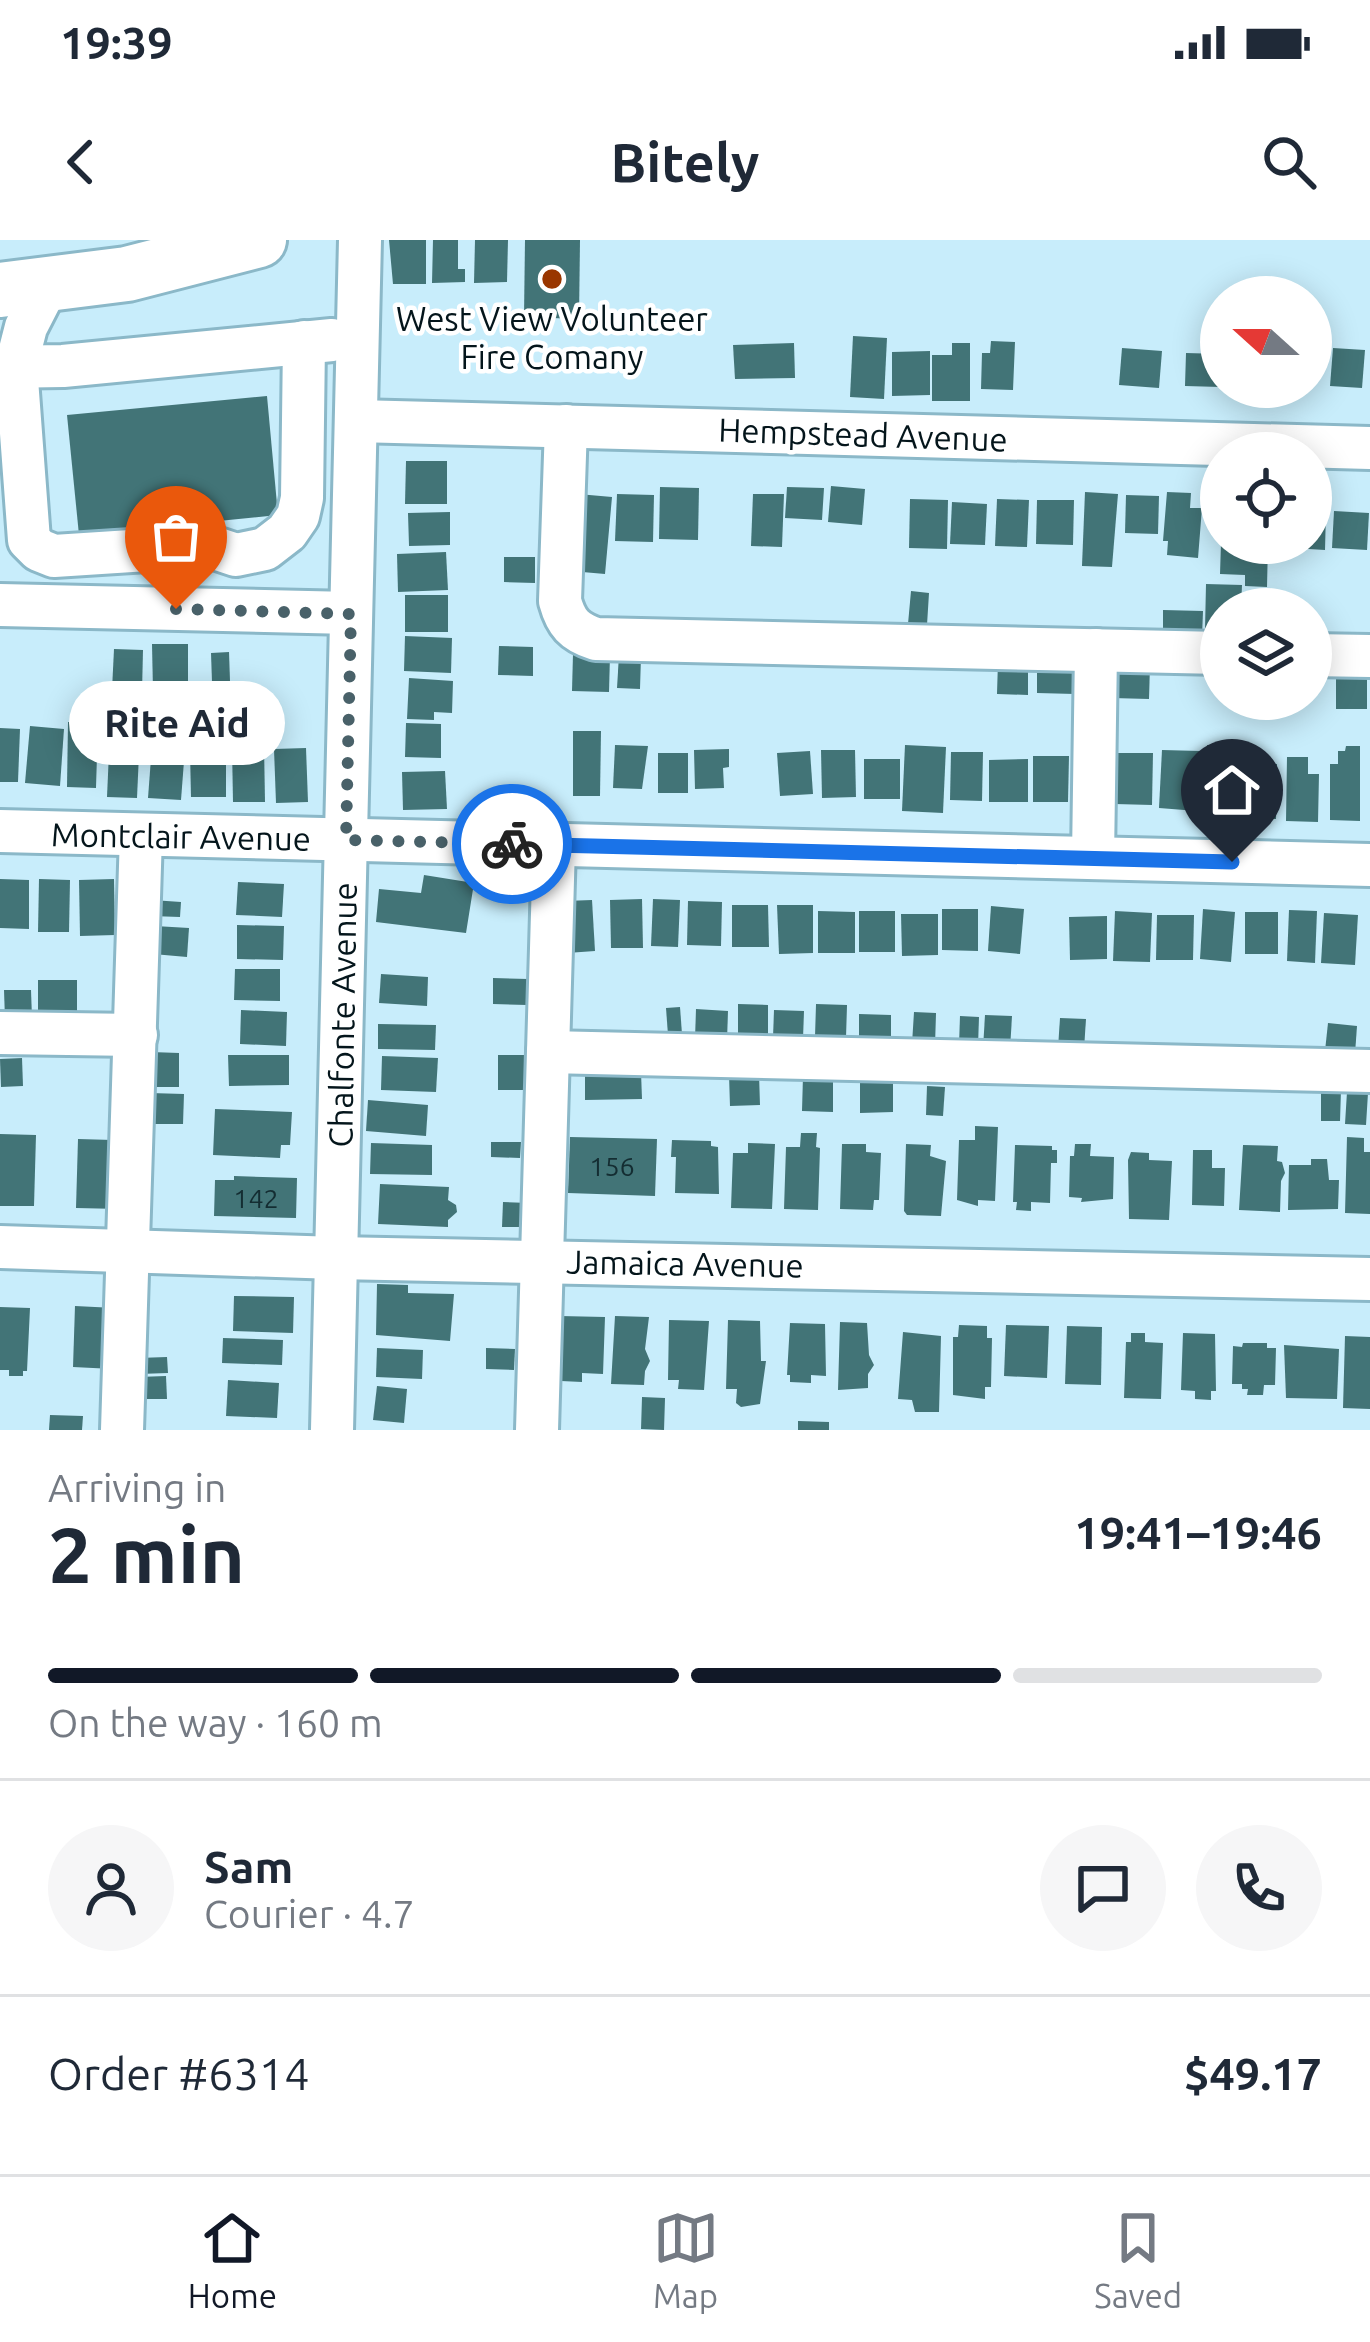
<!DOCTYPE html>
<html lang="en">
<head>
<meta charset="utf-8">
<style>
	:root { --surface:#fff; --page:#f6f6f7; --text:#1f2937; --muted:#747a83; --line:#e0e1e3; --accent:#111827 }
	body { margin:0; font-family:Ubuntu,sans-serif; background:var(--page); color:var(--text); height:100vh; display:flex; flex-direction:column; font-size:45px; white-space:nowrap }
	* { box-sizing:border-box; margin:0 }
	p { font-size:39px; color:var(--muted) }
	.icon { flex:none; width:66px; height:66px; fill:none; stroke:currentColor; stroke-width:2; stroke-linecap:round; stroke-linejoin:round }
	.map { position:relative; height:1190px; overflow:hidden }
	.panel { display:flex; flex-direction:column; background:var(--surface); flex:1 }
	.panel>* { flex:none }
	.needle { width:78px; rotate:291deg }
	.buttons { position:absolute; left:1200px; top:36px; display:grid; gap:24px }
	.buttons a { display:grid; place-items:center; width:132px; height:132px; border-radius:50%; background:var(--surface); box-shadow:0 6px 30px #0003; font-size:60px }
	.pin { position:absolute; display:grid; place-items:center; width:102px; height:102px; color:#fff; margin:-123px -51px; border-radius:50% 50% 50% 0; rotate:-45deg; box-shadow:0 0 12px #0007 }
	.pin .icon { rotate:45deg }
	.courier { position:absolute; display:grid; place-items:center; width:120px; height:120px; margin:-60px; border:9px solid #1a73e8; border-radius:50%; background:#fff; color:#222; box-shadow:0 3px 15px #0007 }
	.bubble { position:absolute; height:84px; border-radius:42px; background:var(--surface); box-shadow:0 6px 30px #0003; font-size:39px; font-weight:700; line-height:84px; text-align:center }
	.overview em { font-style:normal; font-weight:700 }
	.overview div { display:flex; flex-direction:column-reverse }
	.overview { display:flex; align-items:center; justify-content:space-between; height:204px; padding:0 48px }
	h1 { font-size:78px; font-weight:700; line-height:90px }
	.bar { display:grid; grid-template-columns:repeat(4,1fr); gap:18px 12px; align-content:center; height:144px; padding:0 48px }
	.bar i { height:15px; border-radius:9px; background:var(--line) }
	.bar .active { background:var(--accent) }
	.bar p { grid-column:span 4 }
	.line { display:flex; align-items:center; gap:30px; padding:0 48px; border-top:3px solid var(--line) }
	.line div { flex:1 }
	.round { display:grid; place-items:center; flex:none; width:126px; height:126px; border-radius:63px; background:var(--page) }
	.status { display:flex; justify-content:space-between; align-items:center; height:84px; padding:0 60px; background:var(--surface); direction:ltr }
	.status svg { height:33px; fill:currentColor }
	header { display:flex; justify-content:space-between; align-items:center; height:156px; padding:0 48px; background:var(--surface); font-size:54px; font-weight:700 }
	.tabs { display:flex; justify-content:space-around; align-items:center; height:168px; border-top:3px solid var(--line); background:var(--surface); font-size:33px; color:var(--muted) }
	.tabs a { display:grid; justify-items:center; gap:6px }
	.tabs .active { color:var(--accent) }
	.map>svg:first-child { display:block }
</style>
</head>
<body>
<div class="status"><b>19:39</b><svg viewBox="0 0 49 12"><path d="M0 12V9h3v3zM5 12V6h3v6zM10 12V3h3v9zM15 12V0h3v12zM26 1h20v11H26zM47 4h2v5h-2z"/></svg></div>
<header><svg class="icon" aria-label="back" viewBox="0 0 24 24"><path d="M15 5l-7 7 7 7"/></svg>Bitely<svg class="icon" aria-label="search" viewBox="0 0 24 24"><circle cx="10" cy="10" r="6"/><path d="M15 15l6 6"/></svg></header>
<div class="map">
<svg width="1370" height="1190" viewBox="0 0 1370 1190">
	<rect width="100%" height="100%" fill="#c8edfb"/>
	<g fill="#427477">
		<polygon points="389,0 426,0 426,44 393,44"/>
		<polygon points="433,0 458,0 458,29 465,29 465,42 432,43"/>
		<polygon points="475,0 508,0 507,42 474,43"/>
		<polygon points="525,0 580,0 579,79 524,77"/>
		<polygon points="853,96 887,98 884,159 850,157"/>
		<polygon points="991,101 1015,102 1013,150 981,149 982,113 990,113"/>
		<polygon points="794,103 795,138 735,139 733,105"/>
		<polygon points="952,103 970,103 970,161 932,161 932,115 952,115"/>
		<polygon points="1122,108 1162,111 1159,148 1119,145"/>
		<polygon points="1333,108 1365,110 1362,148 1330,146"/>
		<polygon points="930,111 930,155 892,156 892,112"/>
		<polygon points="1186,113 1221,114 1221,147 1185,146"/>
		<polygon points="267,156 278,275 79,295 67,175"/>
		<polygon points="406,221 447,221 447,264 405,264"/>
		<polygon points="831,246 865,249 862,285 828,282"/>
		<polygon points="660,247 699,248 698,300 659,299"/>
		<polygon points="787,247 824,248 822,280 785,278"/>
		<polygon points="1085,252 1118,254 1112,327 1082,326"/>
		<polygon points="1167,252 1191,253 1190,268 1202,268 1198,318 1167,315 1168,301 1163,301"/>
		<polygon points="578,254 612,257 605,334 571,331"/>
		<polygon points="617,254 654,255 653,302 615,301"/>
		<polygon points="753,254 784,254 782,307 751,306"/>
		<polygon points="1126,255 1159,256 1158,294 1125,293"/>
		<polygon points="910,259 948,260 947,309 909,308"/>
		<polygon points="997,259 1029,260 1027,307 995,306"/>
		<polygon points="1037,260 1074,260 1073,305 1036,304"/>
		<polygon points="952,262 987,264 985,305 950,304"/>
		<polygon points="1311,271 1326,271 1325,310 1292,308 1293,303 1311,303"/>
		<polygon points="1334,271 1369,273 1367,310 1332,308"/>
		<polygon points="450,272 450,305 409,306 408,273"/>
		<polygon points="1221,303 1268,303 1267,347 1245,346 1245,335 1220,334"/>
		<polygon points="446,312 448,350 398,352 397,314"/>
		<polygon points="504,317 535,317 535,343 504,342"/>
		<polygon points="1206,344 1242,345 1241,369 1221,369 1221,390 1205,390"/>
		<polygon points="911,351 929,353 927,385 908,384"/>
		<rect x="405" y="355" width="43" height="37"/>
		<polygon points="1163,370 1203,371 1202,397 1163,397"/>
		<polygon points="405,396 452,398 451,433 404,431"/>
		<polygon points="152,404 188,404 188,450 153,451"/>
		<polygon points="499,406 533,407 533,436 498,435"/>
		<polygon points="114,409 143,410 142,452 112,450"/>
		<polygon points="229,412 230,441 212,442 211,413"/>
		<polygon points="573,414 610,415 609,452 572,451"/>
		<polygon points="619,415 641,416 640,449 617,448"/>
		<polygon points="998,421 1028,421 1028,455 997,454"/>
		<polygon points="1037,424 1076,425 1075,454 1037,453"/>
		<polygon points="1113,424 1150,425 1149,459 1112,458"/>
		<polygon points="1336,432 1367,433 1367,469 1336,469"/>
		<polygon points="409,438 453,441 452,473 434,472 434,480 407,479"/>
		<polygon points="68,482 98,483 96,548 67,547"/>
		<polygon points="406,483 441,484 441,518 405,517"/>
		<polygon points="30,486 64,489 60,546 25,543"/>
		<polygon points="0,488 20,489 18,542 0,542"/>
		<polygon points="110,490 140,492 137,558 107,557"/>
		<polygon points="573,491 601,491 600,556 573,556"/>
		<polygon points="152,505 185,508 181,560 148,558"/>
		<polygon points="264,505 265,562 233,562 232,506"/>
		<polygon points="615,505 648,506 642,549 613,548"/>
		<polygon points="905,505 946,507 943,573 902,571"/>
		<polygon points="1207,505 1241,506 1240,568 1205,567"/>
		<polygon points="1346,506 1360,506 1360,581 1330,580 1330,524 1338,524 1338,511 1345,511"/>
		<polygon points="306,508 308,562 276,563 274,509"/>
		<polygon points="729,509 729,527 723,528 724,548 695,549 694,510"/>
		<polygon points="190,510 226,510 226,557 191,557"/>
		<polygon points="821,510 855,510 856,557 822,558"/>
		<polygon points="1162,510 1200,511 1197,571 1159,568"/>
		<polygon points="810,511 813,554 780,556 777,513"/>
		<polygon points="951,512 983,512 982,561 950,560"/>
		<rect x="658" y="513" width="30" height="40"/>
		<polygon points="1116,513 1153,513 1152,565 1115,564"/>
		<polygon points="1033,516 1069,516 1068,562 1033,562"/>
		<polygon points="1287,517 1308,517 1308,534 1319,534 1318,582 1286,581"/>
		<rect x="864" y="519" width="36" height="40"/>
		<polygon points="1028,519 1028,562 989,562 989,520"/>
		<polygon points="1247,524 1277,524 1276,579 1246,579"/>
		<polygon points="445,531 447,569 403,570 402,532"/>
		<polygon points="424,635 474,643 466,693 376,682 379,649 421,653"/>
		<polygon points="0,639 29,640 29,689 0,688"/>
		<polygon points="39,639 70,640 69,692 38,692"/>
		<polygon points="114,639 115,695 80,696 79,640"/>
		<polygon points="238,642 284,644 282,677 236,675"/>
		<polygon points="642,659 643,708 611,708 610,660"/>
		<polygon points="653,659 680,660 678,707 651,706"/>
		<polygon points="152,660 181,662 180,677 151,676"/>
		<polygon points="592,660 595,711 567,713 565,661"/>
		<polygon points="688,661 722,662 721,706 687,705"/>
		<polygon points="732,665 768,665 769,707 732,707"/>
		<polygon points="777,665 813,665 813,713 779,714"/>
		<polygon points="991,666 1024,669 1020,714 988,711"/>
		<polygon points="942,669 978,669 978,711 942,710"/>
		<polygon points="1203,669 1235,672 1231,722 1200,719"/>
		<polygon points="1289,670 1317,671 1315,723 1287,721"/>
		<polygon points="818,671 855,672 855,713 818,713"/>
		<rect x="859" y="671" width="36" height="41"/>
		<polygon points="1115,671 1152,673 1150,722 1113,721"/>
		<rect x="1245" y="672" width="33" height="42"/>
		<polygon points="1324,673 1358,675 1355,725 1321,723"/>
		<polygon points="901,674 938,674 938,715 902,716"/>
		<polygon points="1157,675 1194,675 1193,720 1156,720"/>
		<polygon points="1107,676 1107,719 1070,720 1069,677"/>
		<polygon points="237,685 284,686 283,720 237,719"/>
		<polygon points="155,686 189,688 187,717 153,714"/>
		<polygon points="235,729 280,729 280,761 234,760"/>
		<polygon points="381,734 428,737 427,766 379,763"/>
		<polygon points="493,738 528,739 527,765 493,764"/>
		<polygon points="38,740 77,740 77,783 38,778"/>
		<polygon points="4,750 31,750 32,778 5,779"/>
		<polygon points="738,764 768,765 768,799 738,800"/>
		<polygon points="816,764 847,765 846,797 815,797"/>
		<polygon points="680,767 682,794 668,795 666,768"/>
		<polygon points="696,769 728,771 727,801 695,799"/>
		<polygon points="241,770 287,772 286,806 240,804"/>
		<polygon points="774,770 804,771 803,799 773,798"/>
		<polygon points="914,772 936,773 935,805 912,804"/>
		<polygon points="859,774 891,775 891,803 859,802"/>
		<polygon points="985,775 1012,776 1010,810 983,809"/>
		<polygon points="960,776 979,777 978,806 959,805"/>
		<polygon points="1060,778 1086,779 1084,809 1058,808"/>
		<polygon points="1328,783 1357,786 1355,814 1325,811"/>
		<polygon points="378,784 436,785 435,810 378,809"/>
		<polygon points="151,812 179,813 179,847 150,847"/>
		<polygon points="228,815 289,815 289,845 229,846"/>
		<rect x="498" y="815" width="27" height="35"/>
		<polygon points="382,816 438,818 436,852 381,850"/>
		<polygon points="22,818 23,846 1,847 0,819"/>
		<polygon points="641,832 642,859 585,860 585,833"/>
		<polygon points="759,834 760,865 730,866 729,835"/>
		<polygon points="803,836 833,837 833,872 802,871"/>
		<polygon points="893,842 893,872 860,873 860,843"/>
		<polygon points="927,846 945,847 943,876 926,875"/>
		<polygon points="1341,850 1340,881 1321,881 1321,851"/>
		<polygon points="1347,852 1368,853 1366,885 1345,884"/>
		<polygon points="150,853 184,854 183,884 150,884"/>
		<polygon points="368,860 428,865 426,896 366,891"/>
		<polygon points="215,869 292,872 290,905 281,905 280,918 213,915"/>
		<polygon points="975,886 998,887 995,961 978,960 978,966 957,960 959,900 975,900"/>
		<polygon points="801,893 817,893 816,907 820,908 818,970 784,969 786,907 800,907"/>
		<polygon points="0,894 36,895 34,966 0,966"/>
		<polygon points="570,897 657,899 655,956 568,953"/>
		<polygon points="1347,897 1364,898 1364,912 1370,912 1370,974 1345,973"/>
		<polygon points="78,899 113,900 120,969 76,968"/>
		<polygon points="672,900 711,901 711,906 718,907 719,954 675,953 676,917 671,917"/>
		<polygon points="491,902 521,902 520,918 491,917"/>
		<polygon points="371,903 432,905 432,935 370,934"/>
		<polygon points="748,903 775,904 772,969 731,968 733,913 748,913"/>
		<polygon points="842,904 866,904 866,912 881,913 879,960 874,960 873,970 840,969"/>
		<polygon points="906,904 931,905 930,916 946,921 941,976 907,975 904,971"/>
		<polygon points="1075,904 1091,904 1090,916 1114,917 1113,959 1081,962 1082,958 1069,957 1070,916 1074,916"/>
		<polygon points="1015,905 1052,906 1052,910 1057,910 1057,923 1051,923 1050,963 1031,962 1031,971 1016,970 1017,962 1013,962"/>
		<polygon points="1243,905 1278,906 1277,921 1282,922 1285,933 1281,941 1280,972 1239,970"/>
		<polygon points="1193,910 1212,910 1212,928 1225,928 1224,966 1192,965"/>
		<polygon points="1131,912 1149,913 1149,920 1172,921 1169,980 1129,979 1128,920"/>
		<polygon points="1311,919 1327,919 1329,940 1339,940 1338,969 1288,970 1289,925 1311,925"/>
		<polygon points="234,936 297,938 296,978 214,976 215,940 234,940"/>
		<polygon points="380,944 449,947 448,960 456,965 457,972 448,980 448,987 378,984"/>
		<polygon points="503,962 529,963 528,987 502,987"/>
		<polygon points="377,1044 408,1045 408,1053 454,1054 450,1101 376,1095"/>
		<polygon points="234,1056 294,1057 293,1093 233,1091"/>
		<polygon points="75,1066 115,1068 113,1129 73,1127"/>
		<polygon points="0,1067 30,1068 27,1131 23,1131 23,1136 9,1136 9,1130 0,1130"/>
		<polygon points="560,1076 605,1077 603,1134 582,1133 582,1142 561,1141"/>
		<polygon points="615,1076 649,1077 645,1109 650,1121 645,1131 644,1145 611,1144"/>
		<polygon points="669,1080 709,1081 704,1150 678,1149 679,1140 668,1140"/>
		<polygon points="728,1080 760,1081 761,1121 766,1121 760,1164 741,1167 736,1163 737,1149 726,1149"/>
		<polygon points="840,1082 867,1083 869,1115 874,1125 868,1134 868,1148 838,1150"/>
		<polygon points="790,1083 825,1084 826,1136 811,1135 811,1143 790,1142 790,1135 787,1135"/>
		<polygon points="959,1085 987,1086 987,1098 992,1098 991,1147 985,1147 985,1159 953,1155 953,1097 958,1097"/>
		<polygon points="1006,1085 1049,1086 1047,1138 1004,1136"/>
		<polygon points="1067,1086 1102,1087 1101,1145 1065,1144"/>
		<polygon points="903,1092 941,1096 939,1172 915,1172 912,1160 898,1159"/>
		<polygon points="1131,1093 1145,1093 1145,1102 1163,1103 1161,1159 1124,1158 1126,1102 1131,1102"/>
		<polygon points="1183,1093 1215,1094 1216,1151 1211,1151 1211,1160 1195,1159 1195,1151 1181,1150"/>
		<polygon points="1345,1096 1370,1097 1370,1169 1343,1168"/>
		<polygon points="223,1098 283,1100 282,1125 222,1123"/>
		<polygon points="1243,1103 1267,1103 1267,1108 1276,1108 1275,1145 1264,1145 1263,1155 1247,1155 1248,1149 1242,1149 1242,1144 1232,1144 1233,1106 1242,1107"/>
		<polygon points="1284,1105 1339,1109 1337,1159 1286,1158"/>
		<polygon points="377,1108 423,1110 422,1139 376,1137"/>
		<polygon points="486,1108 515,1109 514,1130 486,1129"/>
		<polygon points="167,1117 168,1133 139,1134 138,1118"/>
		<polygon points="166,1136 167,1159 138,1159 138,1137"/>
		<polygon points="228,1140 279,1143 277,1178 226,1176"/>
		<polygon points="377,1146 407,1149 404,1183 373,1180"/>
		<polygon points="642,1157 665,1158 664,1190 641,1189"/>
		<polygon points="50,1175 83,1176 82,1190 49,1190"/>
		<polygon points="798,1181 829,1182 829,1190 798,1190"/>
	</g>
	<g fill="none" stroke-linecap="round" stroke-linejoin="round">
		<defs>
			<g id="minor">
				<polyline points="47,46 26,87 16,126 29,300 39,310 54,316 209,306 236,315 265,309 287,292 298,276 302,258 304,102"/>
				<polyline points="0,127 63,126 332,100"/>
				<polyline points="356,181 1370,208"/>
				<path d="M566,186l-6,175c6,22 14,31 36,38l625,14"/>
				<polyline points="0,365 351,373"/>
				<polyline points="1311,415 1370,416"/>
				<polyline points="0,591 1370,625"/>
				<polyline points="1093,618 1096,410"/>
				<polyline points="0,793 136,795"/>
				<polyline points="548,812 1370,831"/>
				<polyline points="0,1007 336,1018 1370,1039"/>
				<polyline points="122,1190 141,595"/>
				<polyline points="332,1190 360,0"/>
				<polyline points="537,1190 554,605"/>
			</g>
			<polyline id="major" points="0,50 127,34 259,0"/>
		</defs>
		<use href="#minor" stroke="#8bb8c8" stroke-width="48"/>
		<use href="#major" stroke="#8bb8c8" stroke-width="60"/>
		<use href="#minor" stroke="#fff" stroke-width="42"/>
		<use href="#major" stroke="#fff" stroke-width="54"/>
	</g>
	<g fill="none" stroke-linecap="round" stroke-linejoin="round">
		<polyline stroke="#496169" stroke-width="12" stroke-dasharray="0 21.6" points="176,369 351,374 346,600 512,604"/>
		<polyline stroke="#1a73e8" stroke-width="15" points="512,604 1232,622"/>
	</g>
	<circle fill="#993600" stroke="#fff" stroke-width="4.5" cx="552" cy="39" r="12"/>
	<g text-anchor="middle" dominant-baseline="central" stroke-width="9" stroke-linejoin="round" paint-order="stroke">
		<g font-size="27" fill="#142d32">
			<text x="612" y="926">156</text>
			<text x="256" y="958">142</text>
		</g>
		<g font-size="33" fill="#04151b" stroke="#fff">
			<text x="552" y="78">West View Volunteer<tspan x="552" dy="38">Fire Comany</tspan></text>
		</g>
		<g font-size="33" fill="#04151b" stroke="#fff">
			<text transform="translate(863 194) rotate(2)">Hempstead Avenue</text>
			<text transform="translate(181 596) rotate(1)">Montclair Avenue</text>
			<text transform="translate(342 775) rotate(-89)">Chalfonte Avenue</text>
			<text transform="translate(685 1023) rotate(1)">Jamaica Avenue</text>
		</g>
	</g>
</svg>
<div class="buttons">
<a><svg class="needle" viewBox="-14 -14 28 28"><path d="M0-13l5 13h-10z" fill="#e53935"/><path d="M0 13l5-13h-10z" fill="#747a83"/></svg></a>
<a><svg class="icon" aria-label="locate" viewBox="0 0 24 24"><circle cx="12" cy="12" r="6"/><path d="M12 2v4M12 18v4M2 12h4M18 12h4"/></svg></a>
<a><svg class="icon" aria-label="layers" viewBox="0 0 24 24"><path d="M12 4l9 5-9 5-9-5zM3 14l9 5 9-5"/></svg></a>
</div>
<div class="pin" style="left:176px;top:369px;background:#ea580c"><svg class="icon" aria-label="bag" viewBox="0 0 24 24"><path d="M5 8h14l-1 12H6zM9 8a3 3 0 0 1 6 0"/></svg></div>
<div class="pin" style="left:1232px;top:622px;background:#1f2937"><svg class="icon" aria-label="home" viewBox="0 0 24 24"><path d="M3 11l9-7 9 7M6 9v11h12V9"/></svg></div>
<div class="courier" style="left:512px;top:604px"><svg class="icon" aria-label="bike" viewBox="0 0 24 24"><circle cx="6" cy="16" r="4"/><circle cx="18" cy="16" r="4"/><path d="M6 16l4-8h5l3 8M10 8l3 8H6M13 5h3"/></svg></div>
<div class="bubble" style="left:69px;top:441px;width:216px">Rite Aid</div>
</div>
<section class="panel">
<div class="overview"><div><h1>2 min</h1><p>Arriving in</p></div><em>19:41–19:46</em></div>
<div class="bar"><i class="active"></i><i class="active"></i><i class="active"></i><i></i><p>On the way · 160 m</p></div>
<div class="line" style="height:216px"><a class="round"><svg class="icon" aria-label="person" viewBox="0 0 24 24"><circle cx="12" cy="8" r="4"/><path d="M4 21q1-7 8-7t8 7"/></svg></a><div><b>Sam</b><p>Courier · 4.7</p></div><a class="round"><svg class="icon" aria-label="chat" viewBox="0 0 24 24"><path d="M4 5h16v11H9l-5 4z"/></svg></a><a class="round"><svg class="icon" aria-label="phone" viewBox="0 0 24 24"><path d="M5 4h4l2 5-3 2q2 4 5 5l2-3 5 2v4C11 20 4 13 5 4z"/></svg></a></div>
<div class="line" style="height:156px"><div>Order #6314</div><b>$49.17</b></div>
</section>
<nav class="tabs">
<a class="active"><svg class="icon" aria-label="home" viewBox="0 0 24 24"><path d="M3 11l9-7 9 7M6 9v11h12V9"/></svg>Home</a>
<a><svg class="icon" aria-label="map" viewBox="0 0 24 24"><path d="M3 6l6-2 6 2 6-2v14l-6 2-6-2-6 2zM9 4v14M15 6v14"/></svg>Map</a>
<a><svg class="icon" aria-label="saved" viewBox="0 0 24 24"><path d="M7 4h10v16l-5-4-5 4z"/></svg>Saved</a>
</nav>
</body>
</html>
